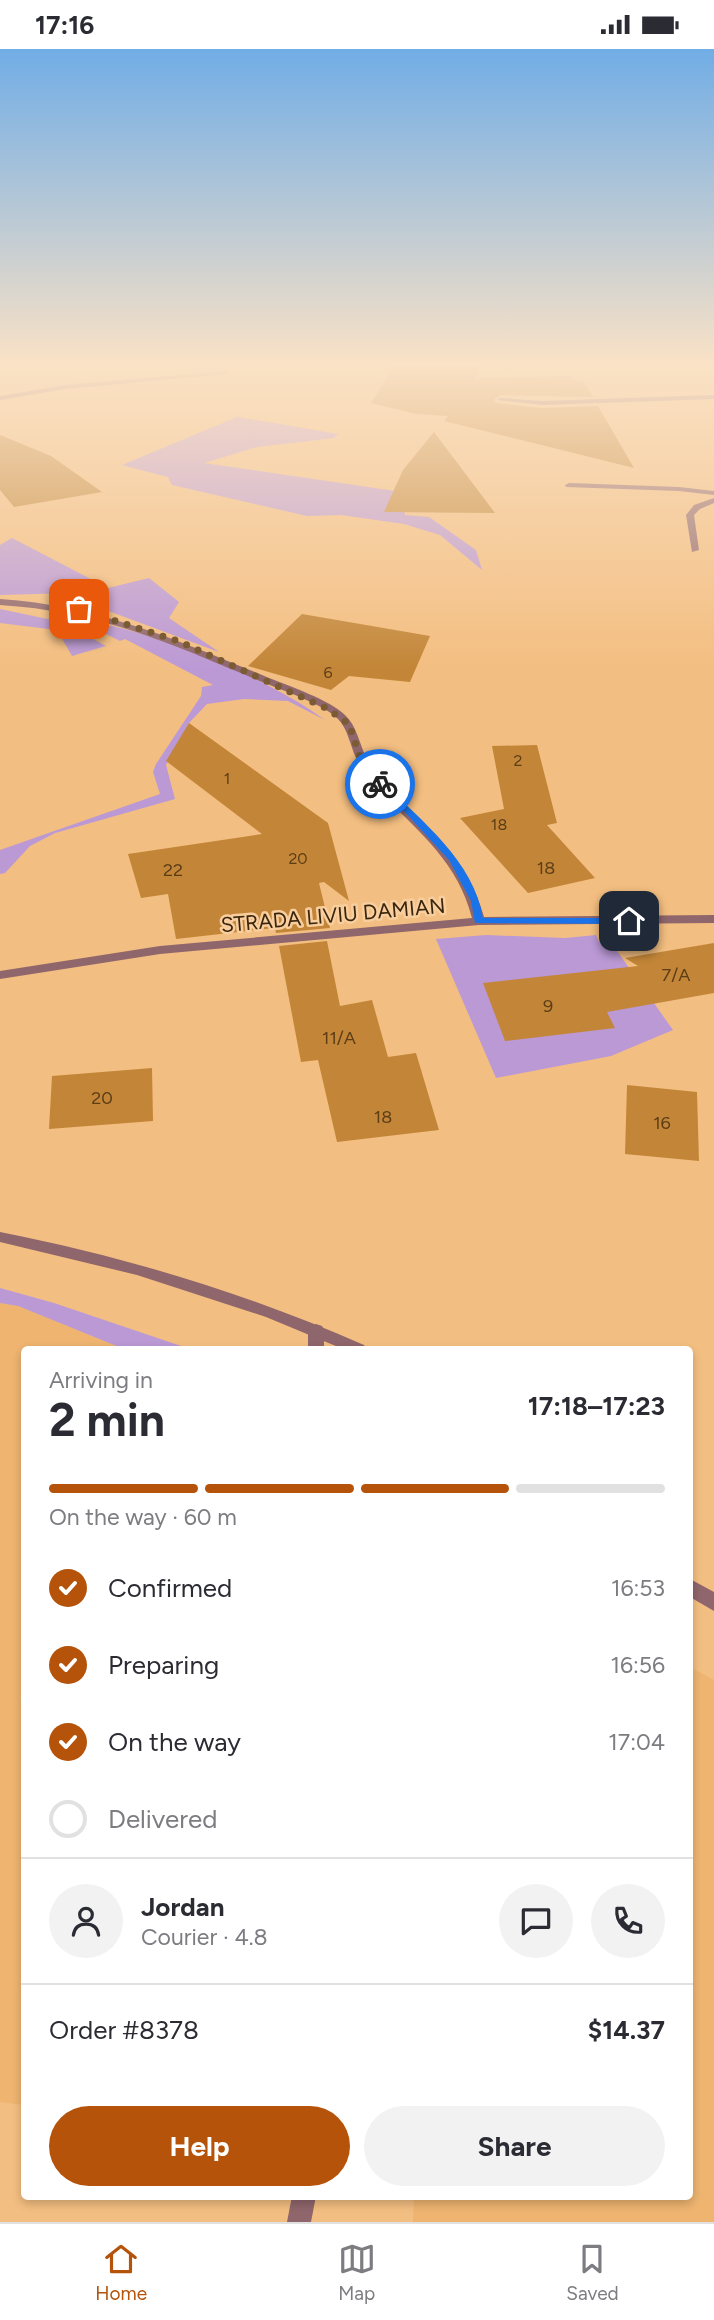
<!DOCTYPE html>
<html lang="en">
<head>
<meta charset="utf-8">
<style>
	:root { --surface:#fff; --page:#f2f2f3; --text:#2b2b33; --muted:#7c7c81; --line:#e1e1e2; --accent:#b45309 }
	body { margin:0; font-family:Figtree,sans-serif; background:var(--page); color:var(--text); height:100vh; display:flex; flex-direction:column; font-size:26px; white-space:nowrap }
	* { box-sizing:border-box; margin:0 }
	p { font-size:23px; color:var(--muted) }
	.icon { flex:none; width:38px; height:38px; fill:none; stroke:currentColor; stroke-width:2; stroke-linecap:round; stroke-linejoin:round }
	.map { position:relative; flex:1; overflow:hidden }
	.details { position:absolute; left:21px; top:1297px; width:672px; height:854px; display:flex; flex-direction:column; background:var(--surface); border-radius:7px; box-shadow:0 4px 10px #0003 }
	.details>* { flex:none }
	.pin { position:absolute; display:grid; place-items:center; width:60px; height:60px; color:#fff; margin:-30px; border-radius:14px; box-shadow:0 4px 10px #0006 }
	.courier { position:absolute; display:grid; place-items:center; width:70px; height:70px; margin:-35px; border:5px solid #1a73e8; border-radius:50%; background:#fff; color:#222; box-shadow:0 2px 9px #0007 }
	.head em { font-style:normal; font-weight:700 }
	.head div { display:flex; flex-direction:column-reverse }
	.head { display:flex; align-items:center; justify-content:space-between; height:119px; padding:0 28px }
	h1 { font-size:46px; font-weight:700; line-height:52px }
	.bar { display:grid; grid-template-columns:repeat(4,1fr); gap:10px 7px; align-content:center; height:84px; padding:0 28px }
	.bar i { height:9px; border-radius:5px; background:var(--line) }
	.bar .selected { background:var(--accent) }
	.bar p { grid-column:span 4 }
	.line { display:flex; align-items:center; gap:18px; padding:0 28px; border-top:2px solid var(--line) }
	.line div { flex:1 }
	.round { display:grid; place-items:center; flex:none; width:74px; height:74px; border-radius:37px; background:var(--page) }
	ol { padding:0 28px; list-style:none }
	li { display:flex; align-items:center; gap:21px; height:77px }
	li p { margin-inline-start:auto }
	li .icon { padding:7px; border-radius:50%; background:var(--accent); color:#fff; stroke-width:4 }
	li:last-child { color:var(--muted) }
	li i { width:38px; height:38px; border:4px solid var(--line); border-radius:50% }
	.action { display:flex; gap:14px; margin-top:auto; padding:14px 28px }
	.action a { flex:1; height:80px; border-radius:42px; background:var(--accent); color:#fff; font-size:28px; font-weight:700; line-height:80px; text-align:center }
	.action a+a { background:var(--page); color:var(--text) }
	.status { display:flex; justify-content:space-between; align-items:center; height:49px; padding:0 35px; background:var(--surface); direction:ltr }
	.status svg { height:19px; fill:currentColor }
	.dock { display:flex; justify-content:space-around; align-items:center; height:98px; border-top:2px solid var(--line); background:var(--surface); font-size:19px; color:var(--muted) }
	.dock a { display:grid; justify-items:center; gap:4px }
	.dock .selected { color:var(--accent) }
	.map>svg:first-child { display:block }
</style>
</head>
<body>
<div class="status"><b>17:16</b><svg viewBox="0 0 49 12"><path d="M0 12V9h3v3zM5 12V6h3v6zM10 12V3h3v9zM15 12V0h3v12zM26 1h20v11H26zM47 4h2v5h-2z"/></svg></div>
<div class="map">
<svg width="714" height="2173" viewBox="0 0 714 2173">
	<rect width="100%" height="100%" fill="#f3be81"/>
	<g fill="#eeb470">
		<polygon points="0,1254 18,1257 124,1300 24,1300 24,1639 20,1649 24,1650 24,2056 0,2053"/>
		<polygon points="690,1618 714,1631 714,2173 413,2173 414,2147 690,2147"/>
	</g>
	<g fill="#bb99d5">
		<polygon points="237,368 338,385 334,389 257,398 204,414 402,443 405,466 429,468 476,501 482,521 440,486 404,475 341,466 307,467 172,436 168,428 122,416"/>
		<polygon points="12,489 108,539 149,529 179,553 169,569 219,603 95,557 71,544 0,546 0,496"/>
		<polygon points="0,560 62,573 106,597 72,607 57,581 0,574"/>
		<path d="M78,571c76,9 185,56 247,100l-37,-19 -44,-2 -37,5 -18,19 -23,42 9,34 -120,34 -25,13 -25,27 -5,1v-24l160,-56 -7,-22 3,-8 45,-68 1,-9 11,-2 -88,-46 -5,2z"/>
		<polygon points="486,886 565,889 596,886 599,893 610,892 673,981 611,1007 496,1029 436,890"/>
		<polygon points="0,1239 54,1254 190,1300 124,1300 18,1257 0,1254"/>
	</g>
	<g fill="#c38638">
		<polygon points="395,315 480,315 475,334 479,329 571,327 574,332 584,332 593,348 500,346 494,351 497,354 542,359 598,357 634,419 444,372 448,367 416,365 371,354"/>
		<polygon points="434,383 495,464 384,463 403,421"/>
		<polygon points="0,386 51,407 102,443 14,458 0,441"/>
		<polygon points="302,565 430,587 410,633 349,627 331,641 248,617"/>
		<polygon points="189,674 328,774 349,852 324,833 319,834 330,879 276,884 275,879 176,890 168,845 141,849 128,805 262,785 166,712"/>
		<polygon points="537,696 557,774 547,776 595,829 528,844 460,769 504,760 492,697"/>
		<polygon points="327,892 340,957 372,951 388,1008 416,1004 439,1081 337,1093 318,1011 301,1013 279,897"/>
		<polygon points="714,894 714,944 607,963 615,979 505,992 483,934 638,917 625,909"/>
		<polygon points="152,1019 153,1072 49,1080 52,1027"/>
		<polygon points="627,1036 697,1043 699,1112 625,1105"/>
	</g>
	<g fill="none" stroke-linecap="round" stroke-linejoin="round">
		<polygon fill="#8f666c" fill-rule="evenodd" points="714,449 714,454 700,460 694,466 699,501 692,503 686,466 694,456"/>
		<g fill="#8f666c" fill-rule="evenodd">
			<polygon points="225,322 227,325 66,340 0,351 0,347 66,336"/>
			<polygon points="714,346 714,350 542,356 497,351 500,349 542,352"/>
			<polygon points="569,434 679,438 714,442 714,446 679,442 566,438 565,436"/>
			<path d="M0,550c101,7 177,41 269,79 20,8 61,22 76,37 12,11 14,28 21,42 5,13 15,24 25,34 39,41 78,70 93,126l230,-2v8l-235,2 -319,29 -160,25v-8l160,-25 312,-28c-14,-55 -50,-83 -88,-122 -11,-11 -22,-24 -28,-38 -6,-13 -8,-29 -18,-39 -13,-14 -56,-29 -76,-37 -90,-38 -163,-71 -262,-77z"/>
			<polygon points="316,1275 322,1277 324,1281 324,1300 308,1300 308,1281 310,1277"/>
			<polygon points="292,2147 316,2147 311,2173 287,2173"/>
		</g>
		<g fill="#8f666c" fill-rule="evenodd">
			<path d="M0,1183c126,25 246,61 364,113l2,4h-23l-77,-32 -129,-42 -137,-33z"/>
			<polygon points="690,1530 714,1543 714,1562 690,1548"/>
		</g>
	</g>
	<linearGradient id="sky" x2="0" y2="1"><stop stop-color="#71ade6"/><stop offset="0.51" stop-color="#fae2c6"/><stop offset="1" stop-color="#fae2c6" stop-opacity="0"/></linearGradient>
	<rect width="714" height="619" fill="url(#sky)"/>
	<path fill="#1a73e8" d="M377,733h6c38,39 91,79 100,136h146l5,3 -5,3 -154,-1 -4,-22 -22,-41z"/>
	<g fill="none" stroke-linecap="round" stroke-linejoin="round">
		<polyline stroke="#7a5b34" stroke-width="7" stroke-dasharray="0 12.6" points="79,560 178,592 326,659 349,675 360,708 380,735"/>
	</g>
	<g text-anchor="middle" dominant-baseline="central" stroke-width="5" stroke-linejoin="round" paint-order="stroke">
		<g font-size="16" fill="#5c3d16">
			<text x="328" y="623">6</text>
			<text x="518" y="711">2</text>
			<text x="227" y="729">1</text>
			<text x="499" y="775">18</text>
			<text x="298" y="809">20</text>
		</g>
		<g font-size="18" fill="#5c3d16">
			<text x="546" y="819">18</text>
			<text x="173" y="821">22</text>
			<text x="676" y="926">7/A</text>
			<text x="548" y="957">9</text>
			<text x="339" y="989">11/A</text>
			<text x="102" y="1049">20</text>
			<text x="383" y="1068">18</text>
			<text x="662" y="1074">16</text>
		</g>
		<g font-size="21" fill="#39250b" stroke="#f9ce9e">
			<text transform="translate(333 866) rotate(-5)">STRADA LIVIU DAMIAN</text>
		</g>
	</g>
</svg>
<div class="pin" style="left:79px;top:560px;background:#ea580c"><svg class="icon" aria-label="bag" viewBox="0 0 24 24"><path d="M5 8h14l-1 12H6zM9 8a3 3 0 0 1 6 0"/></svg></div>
<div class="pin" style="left:629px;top:872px;background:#1f2937"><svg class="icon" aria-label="home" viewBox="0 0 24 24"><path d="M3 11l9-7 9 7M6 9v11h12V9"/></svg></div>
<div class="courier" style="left:380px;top:735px"><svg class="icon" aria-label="bike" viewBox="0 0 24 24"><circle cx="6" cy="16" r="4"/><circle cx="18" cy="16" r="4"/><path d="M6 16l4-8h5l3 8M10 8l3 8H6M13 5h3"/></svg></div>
<section class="details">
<div class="head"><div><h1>2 min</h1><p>Arriving in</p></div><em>17:18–17:23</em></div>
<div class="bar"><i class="selected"></i><i class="selected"></i><i class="selected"></i><i></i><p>On the way · 60 m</p></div>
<ol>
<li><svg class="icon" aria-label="check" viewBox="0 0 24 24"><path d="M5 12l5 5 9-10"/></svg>Confirmed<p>16:53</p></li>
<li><svg class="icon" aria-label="check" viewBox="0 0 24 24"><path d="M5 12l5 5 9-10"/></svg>Preparing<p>16:56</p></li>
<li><svg class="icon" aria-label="check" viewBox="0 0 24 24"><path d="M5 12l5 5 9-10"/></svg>On the way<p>17:04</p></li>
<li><i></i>Delivered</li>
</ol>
<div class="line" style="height:126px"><a class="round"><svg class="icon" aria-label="person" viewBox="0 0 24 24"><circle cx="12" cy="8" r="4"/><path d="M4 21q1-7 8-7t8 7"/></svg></a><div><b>Jordan</b><p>Courier · 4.8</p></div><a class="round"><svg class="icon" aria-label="chat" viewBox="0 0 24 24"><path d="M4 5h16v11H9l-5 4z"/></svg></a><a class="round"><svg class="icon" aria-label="phone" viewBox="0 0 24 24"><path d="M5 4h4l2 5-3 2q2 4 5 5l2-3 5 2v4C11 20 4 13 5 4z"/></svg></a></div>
<div class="line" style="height:91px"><div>Order #8378</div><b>$14.37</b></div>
<div class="action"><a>Help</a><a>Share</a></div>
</section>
</div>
<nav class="dock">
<a class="selected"><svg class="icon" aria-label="home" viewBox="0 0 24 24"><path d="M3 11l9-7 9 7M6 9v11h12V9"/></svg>Home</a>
<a><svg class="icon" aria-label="map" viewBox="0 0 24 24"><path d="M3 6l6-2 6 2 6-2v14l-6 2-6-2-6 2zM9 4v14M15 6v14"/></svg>Map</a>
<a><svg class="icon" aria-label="saved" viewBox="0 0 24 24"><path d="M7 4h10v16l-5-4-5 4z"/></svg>Saved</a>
</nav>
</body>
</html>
